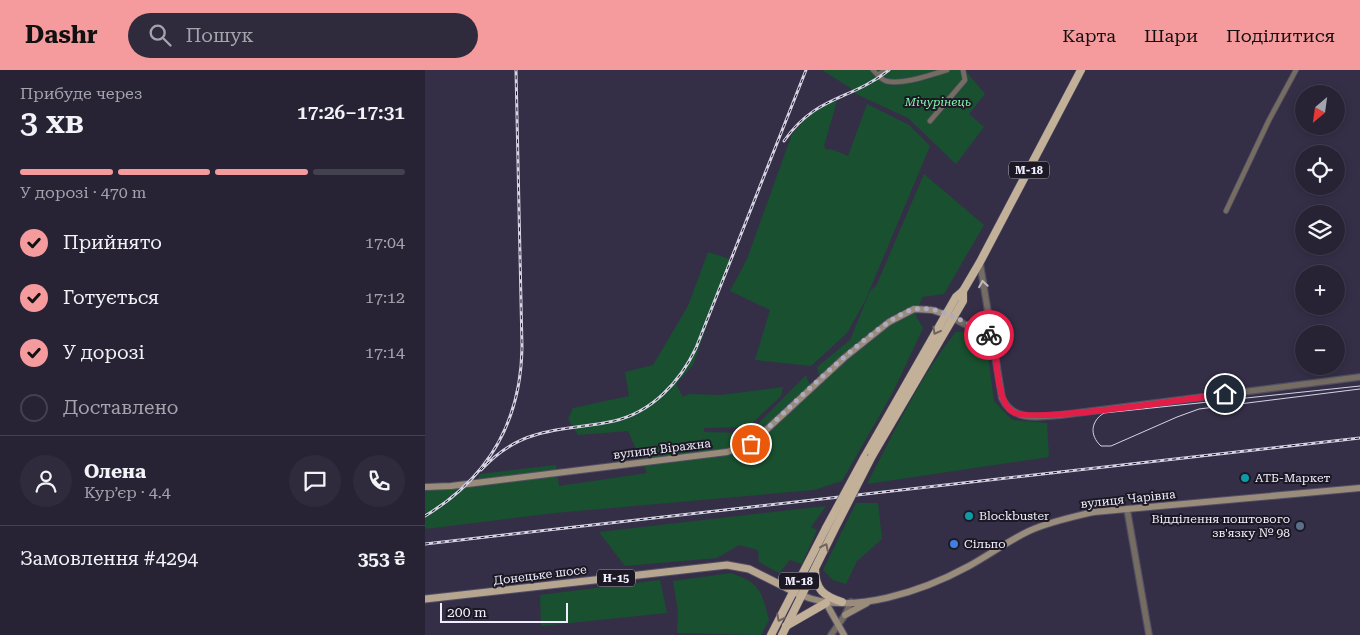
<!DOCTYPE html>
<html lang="uk">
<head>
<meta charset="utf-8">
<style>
	:root { --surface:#272335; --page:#2f2b3d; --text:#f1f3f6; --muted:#a4a4ad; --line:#434050; --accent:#f59b9d }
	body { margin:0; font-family:"Roboto Serif",serif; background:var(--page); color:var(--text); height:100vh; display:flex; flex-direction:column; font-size:19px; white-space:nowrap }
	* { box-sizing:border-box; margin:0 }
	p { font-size:16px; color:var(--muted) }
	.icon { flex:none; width:28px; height:28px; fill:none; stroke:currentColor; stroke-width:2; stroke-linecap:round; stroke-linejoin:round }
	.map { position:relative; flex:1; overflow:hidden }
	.panel { display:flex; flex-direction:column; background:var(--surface); width:425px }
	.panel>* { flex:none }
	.needle { width:32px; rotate:209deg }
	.buttons { position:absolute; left:870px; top:15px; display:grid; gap:10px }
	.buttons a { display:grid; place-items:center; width:50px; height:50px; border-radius:50%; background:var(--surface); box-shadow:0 2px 8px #0003,0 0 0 1px var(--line); font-size:25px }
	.scale { position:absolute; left:15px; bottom:12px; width:128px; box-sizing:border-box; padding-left:5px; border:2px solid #f0eefe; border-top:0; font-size:14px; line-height:18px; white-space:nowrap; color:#f0eefe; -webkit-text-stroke:4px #1c1924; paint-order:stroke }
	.pin { position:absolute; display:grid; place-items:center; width:42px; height:42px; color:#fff; margin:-21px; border:2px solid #fff; border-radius:50%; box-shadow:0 1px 5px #0007 }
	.courier { position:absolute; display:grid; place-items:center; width:50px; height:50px; margin:-25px; border:4px solid #e11d48; border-radius:50%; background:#fff; color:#222; box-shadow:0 1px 6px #0007 }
	.head em { font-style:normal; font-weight:600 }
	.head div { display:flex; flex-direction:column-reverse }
	.head { display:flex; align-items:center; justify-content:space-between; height:85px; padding:0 20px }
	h1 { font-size:32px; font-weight:600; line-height:38px }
	.bar { display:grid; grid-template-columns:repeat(4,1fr); gap:8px 5px; align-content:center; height:60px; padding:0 20px }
	.bar i { height:6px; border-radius:4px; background:var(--line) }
	.bar .current { background:var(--accent) }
	.bar p { grid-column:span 4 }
	.line { display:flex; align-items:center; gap:12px; padding:0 20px; border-top:1px solid var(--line) }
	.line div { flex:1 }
	.round { display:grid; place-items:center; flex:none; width:52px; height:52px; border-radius:26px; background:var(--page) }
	ol { padding:0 20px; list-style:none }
	li { display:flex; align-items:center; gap:15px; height:55px }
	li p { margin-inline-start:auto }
	li .icon { padding:5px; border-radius:50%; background:var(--accent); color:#111; stroke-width:4 }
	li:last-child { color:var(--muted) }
	li i { width:28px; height:28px; border:2px solid var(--line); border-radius:50% }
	header { display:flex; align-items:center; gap:30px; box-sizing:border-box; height:70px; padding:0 25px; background:var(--accent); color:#111 }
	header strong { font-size:24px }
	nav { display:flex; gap:28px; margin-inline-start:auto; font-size:18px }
	.search { width:350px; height:45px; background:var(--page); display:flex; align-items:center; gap:12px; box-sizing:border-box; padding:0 18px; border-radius:28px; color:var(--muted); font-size:19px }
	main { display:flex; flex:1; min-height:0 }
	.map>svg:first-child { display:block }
</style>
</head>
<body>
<header>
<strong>Dashr</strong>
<div class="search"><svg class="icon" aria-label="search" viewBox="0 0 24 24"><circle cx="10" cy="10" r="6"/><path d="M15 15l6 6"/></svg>Пошук</div>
<nav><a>Карта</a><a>Шари</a><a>Поділитися</a></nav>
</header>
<main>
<section class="panel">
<div class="head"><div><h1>3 хв</h1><p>Прибуде через</p></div><em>17:26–17:31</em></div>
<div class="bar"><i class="current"></i><i class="current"></i><i class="current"></i><i></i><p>У дорозі · 470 m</p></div>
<ol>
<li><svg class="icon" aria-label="check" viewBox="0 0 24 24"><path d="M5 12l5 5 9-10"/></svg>Прийнято<p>17:04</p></li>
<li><svg class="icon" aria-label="check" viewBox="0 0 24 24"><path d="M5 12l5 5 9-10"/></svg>Готується<p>17:12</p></li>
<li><svg class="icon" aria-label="check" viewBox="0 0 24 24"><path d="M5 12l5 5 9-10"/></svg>У дорозі<p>17:14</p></li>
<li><i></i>Доставлено</li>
</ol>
<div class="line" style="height:90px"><a class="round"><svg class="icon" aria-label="person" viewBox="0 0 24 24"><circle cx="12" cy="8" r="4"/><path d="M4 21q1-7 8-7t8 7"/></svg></a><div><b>Олена</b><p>Кур’єр · 4.4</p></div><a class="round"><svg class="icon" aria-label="chat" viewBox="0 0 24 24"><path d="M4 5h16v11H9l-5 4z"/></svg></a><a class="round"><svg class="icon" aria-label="phone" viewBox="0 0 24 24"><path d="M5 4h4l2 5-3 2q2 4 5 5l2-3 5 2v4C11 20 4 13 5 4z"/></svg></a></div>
<div class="line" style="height:65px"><div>Замовлення #4294</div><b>353 ₴</b></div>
</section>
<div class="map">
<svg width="935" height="565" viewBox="0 0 935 565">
	<rect width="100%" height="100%" fill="#342f47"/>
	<g fill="#195030">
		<polygon points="397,0 540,0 560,24 544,44 559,57 531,94 483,48 431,24 424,17"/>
		<polygon points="412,31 399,76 402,80 406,79 423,86 442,34 484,55 505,76 440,231 422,263 386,296 330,290 345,240 305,221 322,189 367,64 383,46 400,35"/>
		<polygon points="499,104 559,155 519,224 497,227 491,246 498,258 468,322 417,411 389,420 130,443 0,459 0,417 53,413 54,404 131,395 134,416 222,403 203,361 153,365 143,349 148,338 204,326 200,302 228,295 263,236 283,182 305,189 268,295 251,314 258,327 264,324 295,325 358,317 356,326 323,357 279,358 279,362 324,363 381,305 386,318 395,310 392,297 425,270 445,221 451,216"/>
		<path d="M546,261l15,10 8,60 18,19 35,3 2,34 -182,27c25,-48 55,-111 89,-152z"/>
		<polygon points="431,433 453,433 457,469 432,491 421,514 408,510 398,500"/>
		<polygon points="401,436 386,457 392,460 377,494 365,490 354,503 334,492 333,480 314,475 292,488 200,496 174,462"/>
		<path d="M306,503c30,11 30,17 38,47l-8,15 -84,-2 1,-22 -5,-30z"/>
		<polygon points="235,510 242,543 116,556 115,525"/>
	</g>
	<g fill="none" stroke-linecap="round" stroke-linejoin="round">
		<defs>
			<g id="minor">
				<path d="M448,0c4,4 7,9 13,11 18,4 43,-6 61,-11"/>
				<polyline points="453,5 460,0"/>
				<polyline points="505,51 540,10 538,0"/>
				<polyline points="801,141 844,50 871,0"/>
			</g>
			<g id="tertiary">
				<path d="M555,193l22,135c11,24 37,19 59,17l299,-38"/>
				<polyline points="528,248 569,270"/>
				<polyline points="702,439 724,565"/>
				<polyline points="406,565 420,545 426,532"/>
			</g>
			<g id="secondary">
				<polyline points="0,417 26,416 302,382 326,374 419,288 464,252 489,239 507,240 525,246"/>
				<path d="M376,525c50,22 124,-5 168,-29 20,-11 39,-25 60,-35 20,-9 43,-14 65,-19l266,-24"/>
				<polyline points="401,533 419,565"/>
				<polyline points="420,545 442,533"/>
			</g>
			<polyline id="primary" points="0,529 302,495 324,499 374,524"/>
			<g id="trunk">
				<polyline points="447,386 538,231 538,221"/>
				<polyline points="439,388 531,227 538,221 555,192 656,0"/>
				<path d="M390,499c0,21 9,27 27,33"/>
				<polyline points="361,556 401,533"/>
				<polyline points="346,565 401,458"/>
				<polyline points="357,565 409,460"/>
			</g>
		</defs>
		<use href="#minor" stroke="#524e64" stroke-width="6"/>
		<use href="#tertiary" stroke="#524e64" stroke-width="8"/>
		<use href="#secondary" stroke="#524e64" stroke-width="8"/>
		<use href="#primary" stroke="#524e64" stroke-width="9"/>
		<use href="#trunk" stroke="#524e64" stroke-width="9"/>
		<use href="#minor" stroke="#756d62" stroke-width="4.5"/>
		<use href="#tertiary" stroke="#756d62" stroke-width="5.5"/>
		<use href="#secondary" stroke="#998c7b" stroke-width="6"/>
		<use href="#primary" stroke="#b6a58f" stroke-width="7"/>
		<use href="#trunk" stroke="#c2b098" stroke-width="8"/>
		<path stroke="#d5d2e3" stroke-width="1" d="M935,316l-256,27c-13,8 -15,22 -3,33h10l66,-29 22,-8 161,-20"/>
		<defs>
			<g id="rail">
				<path d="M359,71c32,-46 66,-40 105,-71"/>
				<path d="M56,400c15,-16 33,-29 54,-35 25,-8 53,-8 79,-14 38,-9 66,-39 82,-73l110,-278"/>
				<path d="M0,446c63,-38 96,-95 97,-169l-6,-277"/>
				<polyline points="0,474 935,368"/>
			</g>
		</defs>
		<use href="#rail" stroke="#d5d2e3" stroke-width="3"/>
		<use href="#rail" stroke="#1c1924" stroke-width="1" stroke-dasharray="4" stroke-linecap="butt"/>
		<defs>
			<g id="trunk-bridge">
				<polyline points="401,458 439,388"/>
				<polyline points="409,460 447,386"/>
			</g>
		</defs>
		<use href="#trunk-bridge" stroke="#524e64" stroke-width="9" stroke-linecap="butt"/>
		<use href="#trunk-bridge" stroke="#c2b098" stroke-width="8"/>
	</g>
	<defs><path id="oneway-chevron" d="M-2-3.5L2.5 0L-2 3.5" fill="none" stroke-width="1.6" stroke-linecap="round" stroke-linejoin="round" transform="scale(1.25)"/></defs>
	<use stroke="#bfbac0" href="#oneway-chevron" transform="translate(558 214) rotate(-99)"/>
	<g stroke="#6f645e">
		<use href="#oneway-chevron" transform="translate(511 261) rotate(119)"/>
		<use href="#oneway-chevron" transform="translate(400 477) rotate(-64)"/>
		<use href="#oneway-chevron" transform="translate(355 548) rotate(117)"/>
	</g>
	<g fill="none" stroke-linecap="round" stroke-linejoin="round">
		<path stroke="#aeabbe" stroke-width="5" stroke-dasharray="0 9" d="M326,374c29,-27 130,-129 164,-135 25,-4 52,15 74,26"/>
		<path stroke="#e11d48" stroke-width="6" d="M564,265l5,5c3,18 2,62 19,72 19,12 179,-14 212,-18"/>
	</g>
	<g fill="#0f9aa8" stroke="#1c1924" stroke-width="2">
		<circle cx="820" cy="408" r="5"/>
		<circle cx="544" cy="446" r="5"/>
	</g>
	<circle fill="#5c6f8a" stroke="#1c1924" stroke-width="2" cx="875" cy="456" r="5"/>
	<circle fill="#3f7fe0" stroke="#1c1924" stroke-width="2" cx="529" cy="474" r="5"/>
	<g text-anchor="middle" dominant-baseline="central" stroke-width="4" stroke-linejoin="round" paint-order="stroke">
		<g fill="#1c1924" stroke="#b0aebd" stroke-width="1">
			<rect x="584" y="91.5" width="40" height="17" rx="4"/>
			<rect x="172" y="499.5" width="38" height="17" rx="4"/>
			<rect x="354" y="502.5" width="40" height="17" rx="4"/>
		</g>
		<g font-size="11" font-weight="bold" fill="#f0eefe">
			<text x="604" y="100">М-18</text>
			<text x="191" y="508">Н-15</text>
			<text x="374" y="511">М-18</text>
		</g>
		<g font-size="12" font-style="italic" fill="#85f4ae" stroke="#1c1924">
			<text x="513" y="32">Мічурінець</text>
		</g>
		<g font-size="12" fill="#f0eefe" stroke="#1c1924">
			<text transform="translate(237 379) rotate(-7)">вулиця Віражна</text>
			<text transform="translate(703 429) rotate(-6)">вулиця Чарівна</text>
			<text transform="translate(115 505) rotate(-7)">Донецьке шосе</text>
		</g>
		<g font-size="12" fill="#f0eefe" stroke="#1c1924" text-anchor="start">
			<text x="830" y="408">АТБ-Маркет</text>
			<text x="554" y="446">Blockbuster</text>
			<text x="865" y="449" text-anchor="end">Відділення поштового<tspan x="865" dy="14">зв'язку № 98</tspan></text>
			<text x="539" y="474">Сільпо</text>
		</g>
	</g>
</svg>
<div class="buttons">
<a><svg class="needle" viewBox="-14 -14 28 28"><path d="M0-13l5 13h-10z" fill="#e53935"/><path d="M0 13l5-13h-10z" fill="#a4a4ad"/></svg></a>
<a><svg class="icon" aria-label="locate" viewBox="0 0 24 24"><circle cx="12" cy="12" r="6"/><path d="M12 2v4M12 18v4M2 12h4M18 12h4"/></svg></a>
<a><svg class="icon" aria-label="layers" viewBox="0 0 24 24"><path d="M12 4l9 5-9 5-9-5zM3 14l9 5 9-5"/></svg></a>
<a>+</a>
<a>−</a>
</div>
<div class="scale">200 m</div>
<div class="pin" style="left:326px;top:374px;background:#ea580c"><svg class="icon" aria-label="bag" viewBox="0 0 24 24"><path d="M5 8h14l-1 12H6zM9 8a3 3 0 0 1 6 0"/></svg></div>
<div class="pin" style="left:800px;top:324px;background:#1f2937"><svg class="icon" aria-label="home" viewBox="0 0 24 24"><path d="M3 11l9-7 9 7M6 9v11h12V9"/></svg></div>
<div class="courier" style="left:564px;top:265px"><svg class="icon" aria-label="bike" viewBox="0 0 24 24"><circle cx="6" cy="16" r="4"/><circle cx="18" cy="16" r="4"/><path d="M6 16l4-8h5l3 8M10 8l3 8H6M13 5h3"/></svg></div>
</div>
</main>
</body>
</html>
